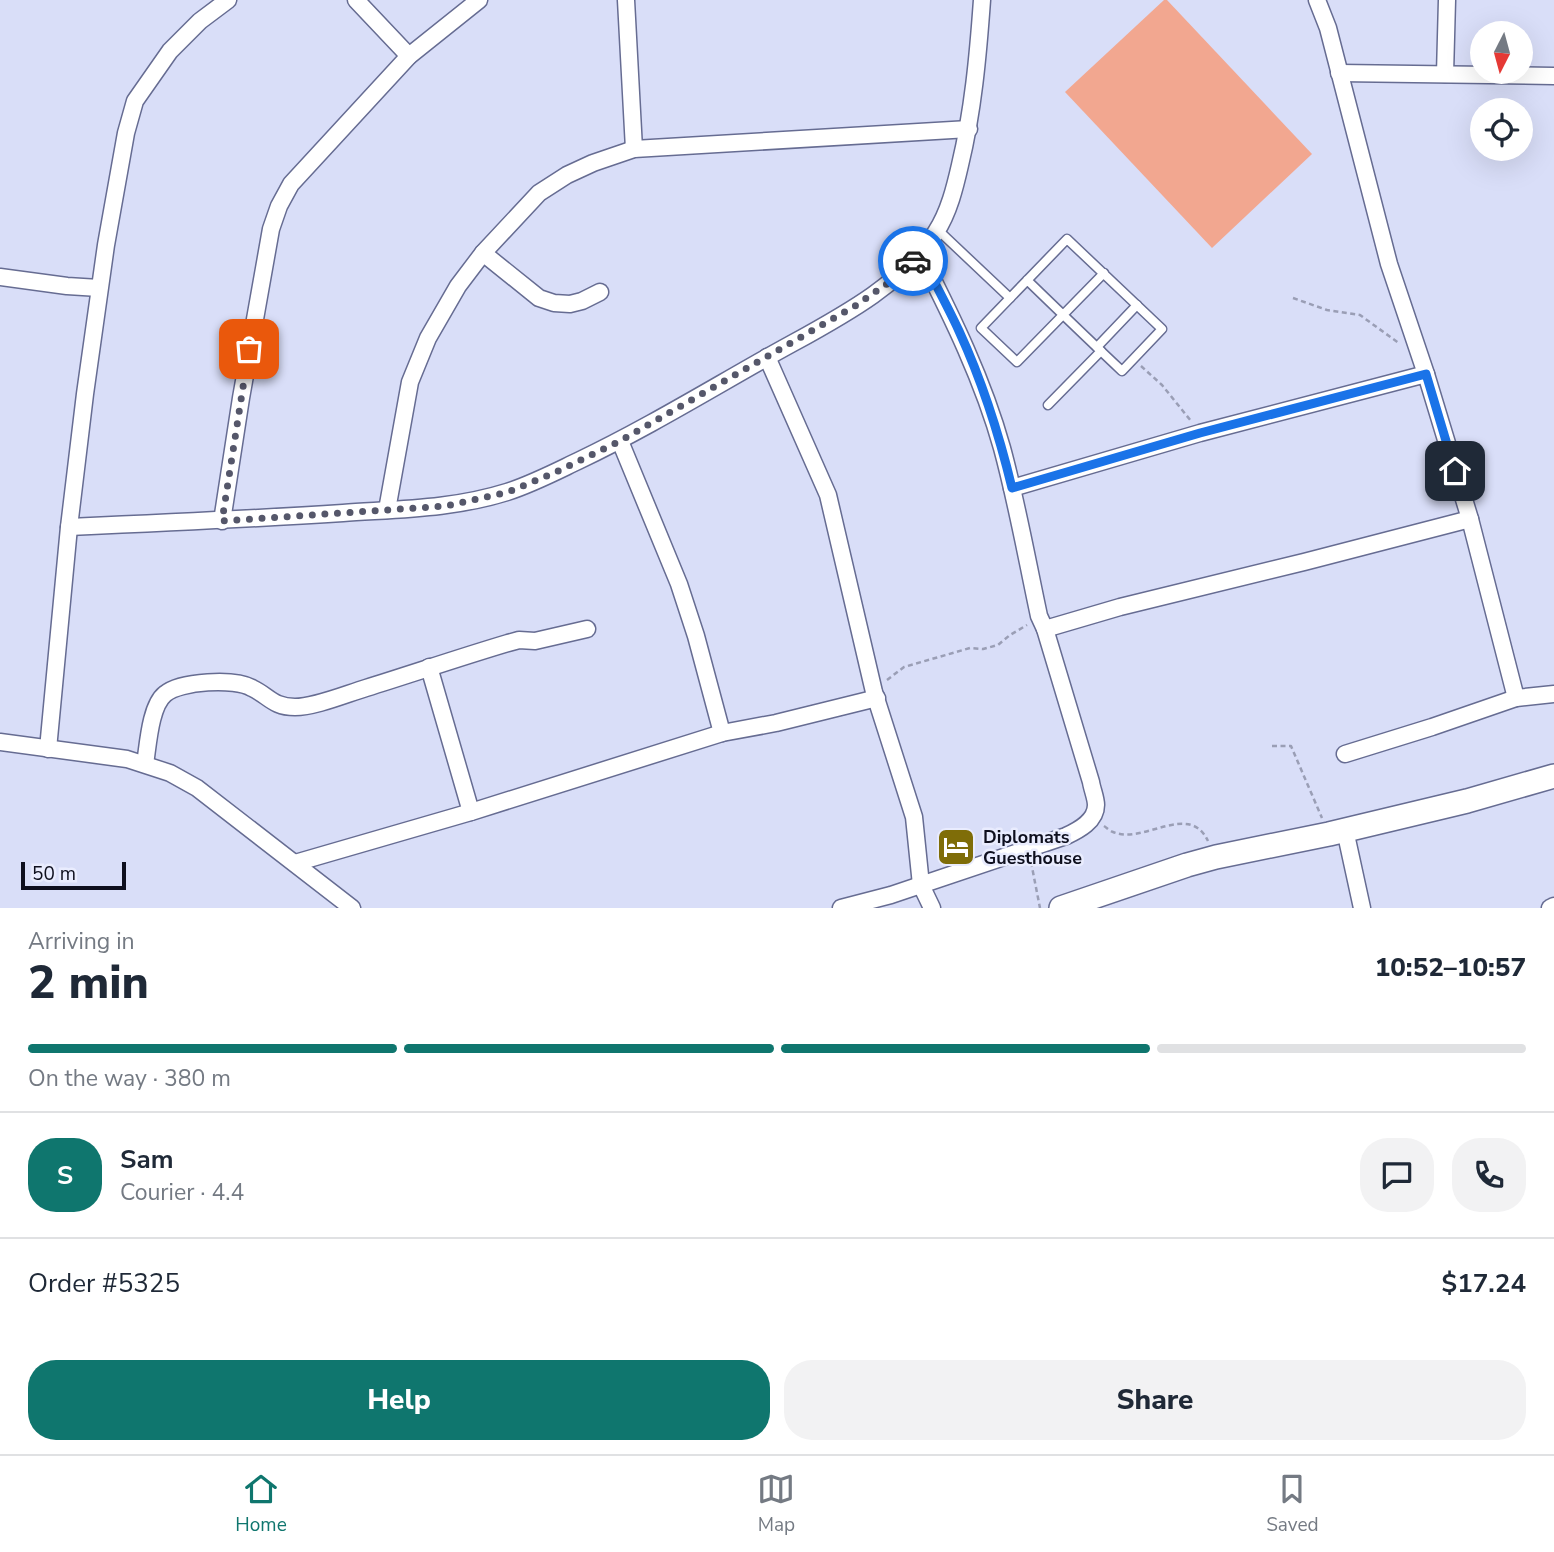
<!DOCTYPE html>
<html lang="en">
<head>
<meta charset="utf-8">
<style>
	:root { --surface:#fff; --page:#f2f2f3; --text:#1f2937; --muted:#747a83; --line:#e0e1e3; --accent:#0f766e }
	body { margin:0; font-family:"Nunito Sans",sans-serif; background:var(--page); color:var(--text); height:100vh; display:flex; flex-direction:column; font-size:26px; white-space:nowrap }
	* { box-sizing:border-box; margin:0 }
	p { font-size:23px; color:var(--muted) }
	.icon { flex:none; width:38px; height:38px; fill:none; stroke:currentColor; stroke-width:2; stroke-linecap:round; stroke-linejoin:round }
	.map { position:relative; height:908px; overflow:hidden }
	.panel { display:flex; flex-direction:column; background:var(--surface); flex:1 }
	.panel>* { flex:none }
	.needle { width:46px; rotate:186deg }
	.buttons { position:absolute; left:1470px; top:21px; display:grid; gap:14px }
	.buttons a { display:grid; place-items:center; width:63px; height:63px; border-radius:50%; background:var(--surface); box-shadow:0 7px 28px #0002; font-size:35px }
	.scale { position:absolute; left:21px; bottom:18px; width:105px; box-sizing:border-box; padding-left:7px; border:4px solid #0e0f1e; border-top:0; font-size:19px; line-height:24px; white-space:nowrap; color:#0e0f1e; -webkit-text-stroke:5px #e9ecfe; paint-order:stroke }
	.pin { position:absolute; display:grid; place-items:center; width:60px; height:60px; color:#fff; margin:-30px; border-radius:14px; box-shadow:0 4px 10px #0006 }
	.courier { position:absolute; display:grid; place-items:center; width:70px; height:70px; margin:-35px; border:5px solid #1a73e8; border-radius:50%; background:#fff; color:#222; box-shadow:0 2px 9px #0007 }
	.summary em { font-style:normal; font-weight:800 }
	.summary div { display:flex; flex-direction:column-reverse }
	.summary { display:flex; align-items:center; justify-content:space-between; height:119px; padding:0 28px }
	h1 { font-size:46px; font-weight:800; line-height:52px }
	.bar { display:grid; grid-template-columns:repeat(4,1fr); gap:10px 7px; align-content:center; height:84px; padding:0 28px }
	.bar i { height:9px; border-radius:5px; background:var(--line) }
	.bar .active { background:var(--accent) }
	.bar p { grid-column:span 4 }
	.line { display:flex; align-items:center; gap:18px; padding:0 28px; border-top:2px solid var(--line) }
	.line div { flex:1 }
	.round { display:grid; place-items:center; flex:none; width:74px; height:74px; border-radius:28px; background:var(--page) }
	.button { display:flex; gap:14px; margin-top:auto; padding:14px 28px }
	.button a { flex:1; height:80px; border-radius:28px; background:var(--accent); color:#fff; font-size:28px; font-weight:800; line-height:80px; text-align:center }
	.button a+a { background:var(--page); color:var(--text) }
	.tabs { display:flex; justify-content:space-around; align-items:center; height:98px; border-top:2px solid var(--line); background:var(--surface); font-size:19px; color:var(--muted) }
	.tabs a { display:grid; justify-items:center; gap:4px }
	.tabs .active { color:var(--accent) }
	.map>svg:first-child { display:block }
</style>
</head>
<body>
<div class="map">
<svg width="1554" height="908" viewBox="0 0 1554 908">
	<rect width="100%" height="100%" fill="#d9def8"/>
	<polygon fill="#f2a790" points="1164,0 1167,0 1312,154 1212,248 1065,92"/>
	<g fill="none" stroke-linecap="round" stroke-linejoin="round">
		<defs>
			<g id="lane">
				<polyline points="938,230 1010,298"/>
				<path d="M1027,280c32,31 63,61 95,91l40,-42 -95,-90 -86,89 36,34 87,-89"/>
				<polyline points="1097,347 1137,305"/>
				<polyline points="1048,405 1101,351"/>
			</g>
			<g id="street">
				<polyline points="356,0 409,56"/>
				<polyline points="626,0 634,149"/>
				<polyline points="1317,0 1328,28 1389,264 1426,374"/>
				<polyline points="1339,73 1554,76"/>
				<polyline points="1445,74 1447,0"/>
				<polyline points="483,253 539,298 554,303 570,304 582,301 600,292"/>
				<polyline points="0,277 67,286 99,288"/>
				<polyline points="767,357 828,495 874,692 914,817 921,885 932,908"/>
				<polyline points="620,441 679,584 696,636 722,733"/>
				<polyline points="1012,488 1200,433 1426,374 1470,519 1516,698"/>
				<polyline points="387,510 410,382 428,338 458,286 483,253 539,193 567,175 593,163 634,149 969,129"/>
				<polyline points="222,521 241,398 271,229 279,206 291,184 409,56 479,0"/>
				<path d="M69,527c91,-4 182,-8 274,-14 56,-4 110,-4 164,-21 25,-8 48,-20 71,-31 65,-31 126,-68 188,-103 58,-33 134,-68 170,-126 13,-20 19,-45 24,-67 13,-54 18,-109 22,-165"/>
				<polyline points="1045,629 1120,607 1304,562 1470,519"/>
				<polyline points="429,667 471,812"/>
				<polyline points="0,742 127,759 170,773 197,788 352,908"/>
				<polyline points="48,749 69,527 85,394 106,245 126,133 135,101 170,51 200,21 228,0"/>
				<polyline points="1345,754 1432,727 1516,698 1554,694"/>
				<path d="M145,764c3,-18 5,-58 20,-70 15,-13 70,-16 87,-6 17,8 21,19 43,19 20,0 51,-13 71,-19 48,-15 95,-31 142,-45l11,-3 16,1 52,-12"/>
				<polyline points="1345,830 1362,908"/>
				<polyline points="295,863 471,812 722,733 776,723 877,698"/>
				<path d="M841,908l50,-13 175,-59c13,-6 30,-15 30,-31 0,-7 -4,-16 -5,-23l-46,-153 -6,-13c-12,-56 -22,-113 -37,-168 -19,-68 -50,-131 -82,-194"/>
				<polyline points="1550,908 1554,906"/>
			</g>
			<polyline id="secondary" points="1061,908 1187,865 1216,857 1329,834 1467,801 1554,776"/>
		</defs>
		<use href="#lane" stroke="#666c92" stroke-width="11"/>
		<use href="#street" stroke="#666c92" stroke-width="19"/>
		<use href="#secondary" stroke="#666c92" stroke-width="26"/>
		<g stroke="#9a9eb5" stroke-width="2.5" stroke-dasharray="5 3.5" stroke-linecap="butt">
			<polyline points="1293,298 1327,310 1360,315 1400,344"/>
			<polyline points="1141,366 1162,385 1191,421"/>
			<polyline points="887,680 904,667 970,648 983,649 998,645 1010,635 1027,625"/>
			<polyline points="1272,746 1291,746 1322,818"/>
			<path d="M1104,826c3,2 6,5 9,6 31,13 76,-31 95,9"/>
			<polyline points="1031,862 1040,908"/>
		</g>
		<use href="#lane" stroke="#fff" stroke-width="8"/>
		<use href="#street" stroke="#fff" stroke-width="16"/>
		<use href="#secondary" stroke="#fff" stroke-width="23"/>
	</g>
	<g fill="none" stroke-linecap="round" stroke-linejoin="round">
		<polyline stroke="#55576a" stroke-width="7" stroke-dasharray="0 12.6" points="249,349 222,521 446,506 508,492 554,473 620,441 855,306 891,281 913,261"/>
		<path stroke="#1a73e8" stroke-width="9" d="M913,261l7,-7c13,26 27,51 39,77 23,50 40,103 53,157l188,-55 226,-59 29,97"/>
	</g>
	<defs>
		<symbol id="hotel-square" viewBox="-11 -11 22 22"><rect x="-9" y="-9" width="18" height="18" rx="4" fill="#7f6d08" stroke="#e9ecfe"/><path d="M-6-4.5h1.5V1H6V5H4.5V3h-9V5H-6ZM-4 0a1.8 1.8 0 1 1 3.6 0ZM.5 0V-2.5h3Q6-2.5 6 0Z" fill="#fff"/></symbol>
	</defs>
	<g fill-rule="evenodd">
		<use href="#hotel-square" x="934" y="825" width="44" height="44"/>
	</g>
	<g text-anchor="middle" dominant-baseline="central" stroke-width="5" stroke-linejoin="round" paint-order="stroke">
		<g font-size="18" font-weight="bold" fill="#0e0f1e" stroke="#e9ecfe" text-anchor="start">
			<text x="983" y="837">Diplomats<tspan x="983" dy="21">Guesthouse</tspan></text>
		</g>
	</g>
</svg>
<div class="buttons">
<a><svg class="needle" viewBox="-14 -14 28 28"><path d="M0-13l5 13h-10z" fill="#e53935"/><path d="M0 13l5-13h-10z" fill="#747a83"/></svg></a>
<a><svg class="icon" aria-label="locate" viewBox="0 0 24 24"><circle cx="12" cy="12" r="6"/><path d="M12 2v4M12 18v4M2 12h4M18 12h4"/></svg></a>
</div>
<div class="scale">50 m</div>
<div class="pin" style="left:249px;top:349px;background:#ea580c"><svg class="icon" aria-label="bag" viewBox="0 0 24 24"><path d="M5 8h14l-1 12H6zM9 8a3 3 0 0 1 6 0"/></svg></div>
<div class="pin" style="left:1455px;top:471px;background:#1f2937"><svg class="icon" aria-label="home" viewBox="0 0 24 24"><path d="M3 11l9-7 9 7M6 9v11h12V9"/></svg></div>
<div class="courier" style="left:913px;top:261px"><svg class="icon" aria-label="car" viewBox="0 0 24 24"><path d="M5 17H2v-5l4-1 3-4h7l3 4 3 1v5h-3M9 17h6M6 11h13"/><circle cx="7" cy="17" r="2"/><circle cx="17" cy="17" r="2"/></svg></div>
</div>
<section class="panel">
<div class="summary"><div><h1>2 min</h1><p>Arriving in</p></div><em>10:52–10:57</em></div>
<div class="bar"><i class="active"></i><i class="active"></i><i class="active"></i><i></i><p>On the way · 380 m</p></div>
<div class="line" style="height:126px"><b class="round" style="background:var(--accent);color:#fff">S</b><div><b>Sam</b><p>Courier · 4.4</p></div><a class="round"><svg class="icon" aria-label="chat" viewBox="0 0 24 24"><path d="M4 5h16v11H9l-5 4z"/></svg></a><a class="round"><svg class="icon" aria-label="phone" viewBox="0 0 24 24"><path d="M5 4h4l2 5-3 2q2 4 5 5l2-3 5 2v4C11 20 4 13 5 4z"/></svg></a></div>
<div class="line" style="height:91px"><div>Order #5325</div><b>$17.24</b></div>
<div class="button"><a>Help</a><a>Share</a></div>
</section>
<nav class="tabs">
<a class="active"><svg class="icon" aria-label="home" viewBox="0 0 24 24"><path d="M3 11l9-7 9 7M6 9v11h12V9"/></svg>Home</a>
<a><svg class="icon" aria-label="map" viewBox="0 0 24 24"><path d="M3 6l6-2 6 2 6-2v14l-6 2-6-2-6 2zM9 4v14M15 6v14"/></svg>Map</a>
<a><svg class="icon" aria-label="saved" viewBox="0 0 24 24"><path d="M7 4h10v16l-5-4-5 4z"/></svg>Saved</a>
</nav>
</body>
</html>
